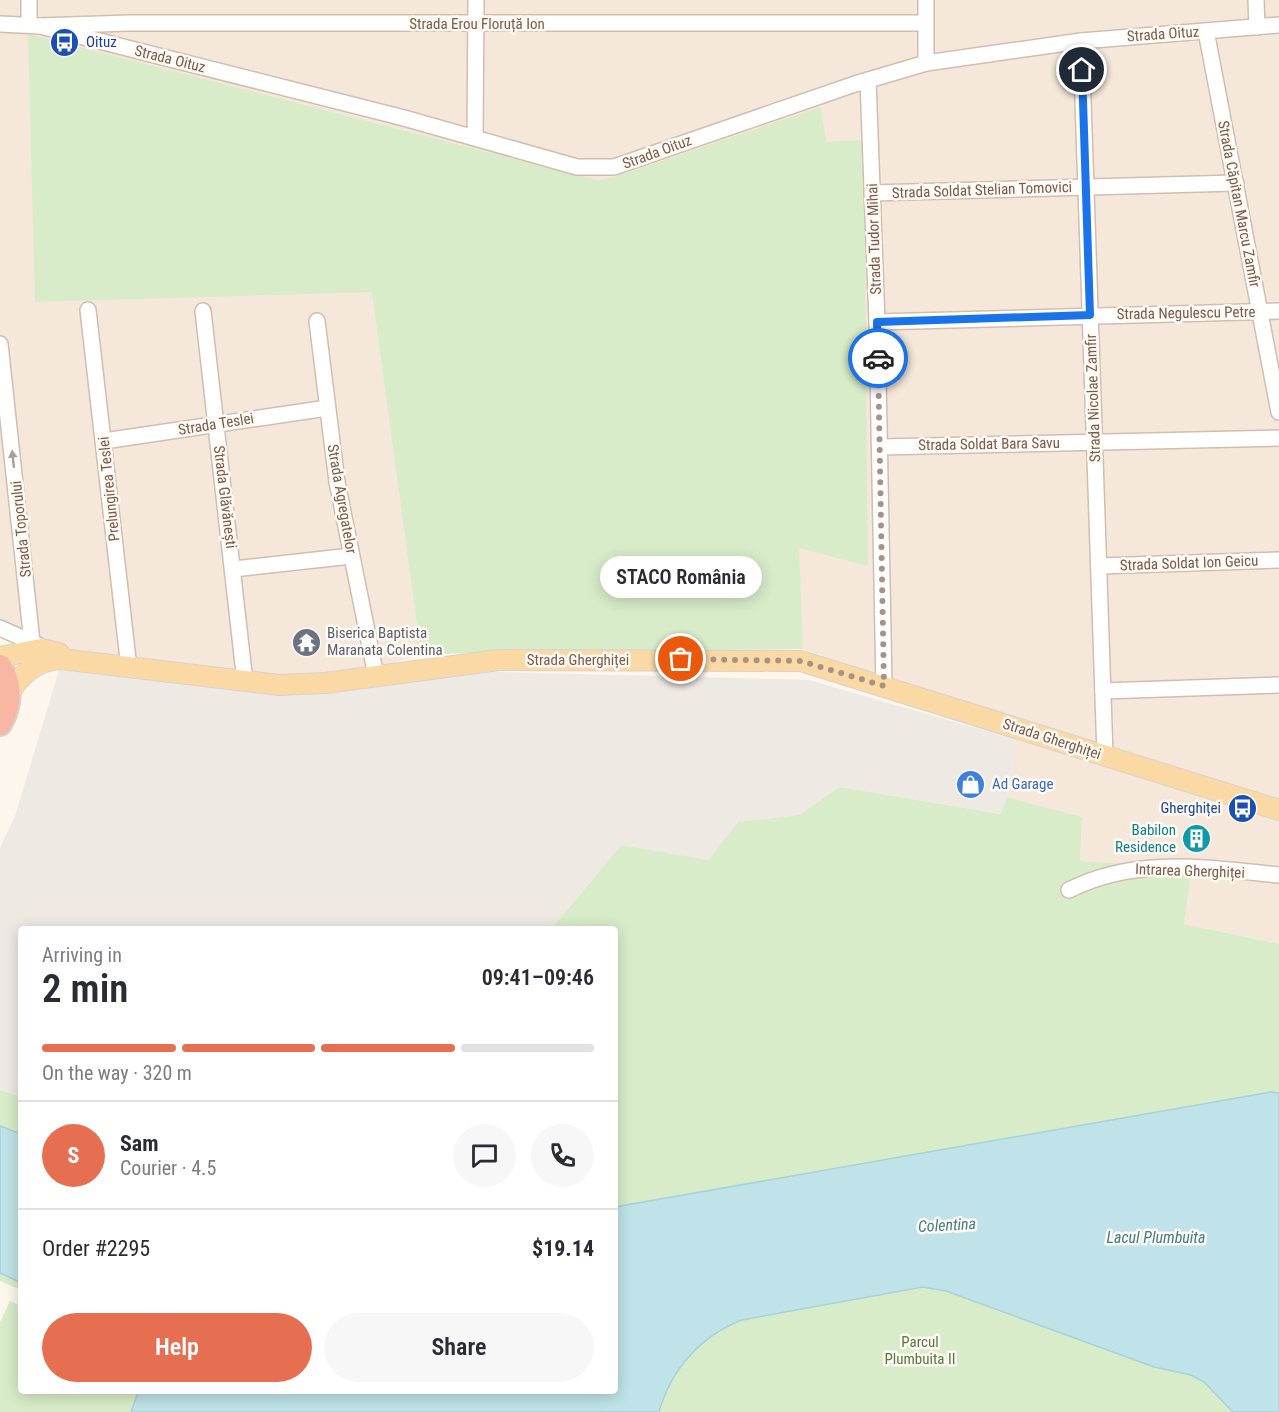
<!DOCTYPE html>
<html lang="en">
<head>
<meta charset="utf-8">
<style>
	:root { --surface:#fff; --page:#f7f7f7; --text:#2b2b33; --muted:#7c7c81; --line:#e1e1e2; --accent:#e76f51 }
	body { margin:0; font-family:"Roboto Condensed",sans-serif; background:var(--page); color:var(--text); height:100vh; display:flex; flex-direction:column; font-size:22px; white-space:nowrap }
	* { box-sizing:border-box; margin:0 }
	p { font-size:20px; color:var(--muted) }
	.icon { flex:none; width:33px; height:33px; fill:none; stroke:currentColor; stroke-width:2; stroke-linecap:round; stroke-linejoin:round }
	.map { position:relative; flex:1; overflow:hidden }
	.drawer { position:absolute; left:18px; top:926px; width:600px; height:468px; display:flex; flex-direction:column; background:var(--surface); border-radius:6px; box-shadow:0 3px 15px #0003 }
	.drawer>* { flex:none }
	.pin { position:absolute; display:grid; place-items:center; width:51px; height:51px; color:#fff; margin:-26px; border:3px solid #fff; border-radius:50%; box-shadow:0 2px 6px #0007 }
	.courier { position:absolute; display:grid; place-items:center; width:60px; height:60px; margin:-30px; border:4px solid #1a73e8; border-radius:50%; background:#fff; color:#222; box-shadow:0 2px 8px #0007 }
	.bubble { position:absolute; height:42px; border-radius:21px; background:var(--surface); box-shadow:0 3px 15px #0003; font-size:20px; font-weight:600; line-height:42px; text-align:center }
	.headline em { font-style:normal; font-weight:600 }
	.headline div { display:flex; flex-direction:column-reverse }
	.headline { display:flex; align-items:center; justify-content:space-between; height:102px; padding:0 24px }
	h1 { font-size:39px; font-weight:600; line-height:45px }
	.bar { display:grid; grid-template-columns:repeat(4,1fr); gap:9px 6px; align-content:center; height:72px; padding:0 24px }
	.bar i { height:8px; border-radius:4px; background:var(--line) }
	.bar .selected { background:var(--accent) }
	.bar p { grid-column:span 4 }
	.line { display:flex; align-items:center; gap:15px; padding:0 24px; border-top:2px solid var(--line) }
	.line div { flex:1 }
	.round { display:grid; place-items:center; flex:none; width:63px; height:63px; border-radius:32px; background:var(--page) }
	.action { display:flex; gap:12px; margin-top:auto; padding:12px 24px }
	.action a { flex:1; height:69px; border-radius:36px; background:var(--accent); color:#fff; font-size:24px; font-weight:600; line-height:69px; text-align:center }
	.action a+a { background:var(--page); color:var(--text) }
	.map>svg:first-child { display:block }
</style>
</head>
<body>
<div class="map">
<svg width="1279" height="1412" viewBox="0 0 1279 1412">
	<rect width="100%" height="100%" fill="#fdf6ec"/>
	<g fill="#f5e8da">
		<polygon points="0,0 1279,0 1279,807 1079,744 803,649 502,646 421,654 359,674 292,682 59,650 0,625"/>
		<polygon points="1017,740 1279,820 1279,944 1184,924 1169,866 1080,861 1082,817 1007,797"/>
	</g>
	<polygon fill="#efe9e4" points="59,670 240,690 328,693 459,671 809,680 1017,740 1007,797 1002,814 840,787 799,815 738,822 708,861 621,845 552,928 21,928 21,1097 0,1090 0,848 15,816"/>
	<g fill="#d8ecc9">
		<polygon points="28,34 597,180 611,178 821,107 826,142 864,140 868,566 799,548 803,649 421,654 372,292 35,302"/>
		<polygon points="840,787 1001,814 1007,797 1082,817 1080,861 1169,866 1191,871 1184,924 1279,944 1279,1093 1271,1092 615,1207 615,928 552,928 621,845 708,860 738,822 799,815"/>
		<polygon points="0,1090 21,1097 21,1290 0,1281"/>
		<path d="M923,1287l23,4 208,76 37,8 13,7 29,30h-574c12,-42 41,-76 83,-92z"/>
		<polygon points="10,1301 21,1306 21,1390 139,1391 131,1412 0,1412 0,1322"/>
	</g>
	<g fill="#bfe3e8" stroke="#a5d3da" stroke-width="1.5">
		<path d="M1271,1092l8,1v319h-46l-29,-30 -13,-7 -37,-8 -208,-76 -23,-4 -181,33c-42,16 -71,50 -83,92h-528l8,-22h476v-183z"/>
		<polygon points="0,1126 21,1134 19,1282 0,1273"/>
	</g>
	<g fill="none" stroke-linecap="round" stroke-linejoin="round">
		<defs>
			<g id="minor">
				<polyline points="926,0 926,63"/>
				<polyline points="1256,0 1257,27"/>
				<polyline points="0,24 40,26 129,23 925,23"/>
				<polyline points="29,25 29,0"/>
				<polyline points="40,26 404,118 577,167 614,167 855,84 926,63 1081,41 1279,25"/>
				<polyline points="1206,31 1279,412"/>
				<polyline points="1081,41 1105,756"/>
				<polyline points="868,80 877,322 884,686"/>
				<polyline points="475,136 476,0"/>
				<polyline points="872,193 1236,183"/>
				<polyline points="88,310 129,668"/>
				<polyline points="203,311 245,682"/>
				<polyline points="317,321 337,482 376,676"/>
				<polyline points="877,322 1279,311"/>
				<polyline points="0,344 32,642"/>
				<polyline points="104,441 327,408"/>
				<polyline points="880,447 1279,438"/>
				<polyline points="1099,566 1279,560"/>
				<polyline points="234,569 351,556"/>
				<polyline points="0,628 38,645"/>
				<polyline points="1103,691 1279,685"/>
				<path d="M1069,890c67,-34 138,-22 210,-15"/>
			</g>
			<g id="major">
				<polyline points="0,657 41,649 59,653"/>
				<path d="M9,694c12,-21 28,-34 52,-35l218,26 46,-2 174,-23 302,1 478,149"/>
			</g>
			<path id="highway" d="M0,666c12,19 11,39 0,58"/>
		</defs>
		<use href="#minor" stroke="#d1beb0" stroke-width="18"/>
		<use href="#major" stroke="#dad1cd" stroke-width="22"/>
		<use href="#highway" stroke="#dad1cd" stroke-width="26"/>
		<use href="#minor" stroke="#fff" stroke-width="15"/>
		<use href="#major" stroke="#fbd9a5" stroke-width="20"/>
		<use href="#highway" stroke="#f7b7a3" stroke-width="22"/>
	</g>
	<defs><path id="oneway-solid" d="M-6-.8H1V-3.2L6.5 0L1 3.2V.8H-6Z" transform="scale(1.5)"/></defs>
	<use fill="#af9d94" href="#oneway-solid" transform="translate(13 459) rotate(-96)"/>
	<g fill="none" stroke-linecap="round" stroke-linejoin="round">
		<polyline stroke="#a89285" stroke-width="6" stroke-dasharray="0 10.8" points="681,659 801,661 884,686 878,358"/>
		<polyline stroke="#1a73e8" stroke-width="8" points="878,358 877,322 1090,315 1082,70"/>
	</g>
	<defs>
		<symbol id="bus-disc" viewBox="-11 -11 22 22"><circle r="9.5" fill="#1a4fb4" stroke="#fffaf3"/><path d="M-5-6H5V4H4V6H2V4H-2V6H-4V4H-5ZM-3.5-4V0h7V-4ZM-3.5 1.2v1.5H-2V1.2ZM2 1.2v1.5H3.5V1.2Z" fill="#fff"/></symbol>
		<symbol id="temple-disc" viewBox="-11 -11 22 22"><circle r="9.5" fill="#6b7280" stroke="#fffaf3"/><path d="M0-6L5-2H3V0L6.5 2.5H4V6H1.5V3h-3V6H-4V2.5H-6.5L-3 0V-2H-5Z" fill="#fff"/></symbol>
		<symbol id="shop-disc" viewBox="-11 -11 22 22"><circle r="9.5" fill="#3f7fe0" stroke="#fffaf3"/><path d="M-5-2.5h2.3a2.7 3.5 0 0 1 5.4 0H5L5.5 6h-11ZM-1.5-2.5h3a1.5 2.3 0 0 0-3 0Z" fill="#fff"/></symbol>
		<symbol id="building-disc" viewBox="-11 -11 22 22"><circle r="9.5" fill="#0f9aa8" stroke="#fffaf3"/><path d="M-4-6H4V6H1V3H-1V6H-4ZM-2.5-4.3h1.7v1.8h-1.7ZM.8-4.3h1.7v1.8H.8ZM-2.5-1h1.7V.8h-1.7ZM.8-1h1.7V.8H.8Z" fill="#fff"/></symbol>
	</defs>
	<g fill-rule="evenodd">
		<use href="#bus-disc" x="48" y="26" width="33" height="33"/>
		<use href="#temple-disc" x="290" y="626" width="33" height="33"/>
		<use href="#shop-disc" x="954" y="768" width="33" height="33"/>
		<use href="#bus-disc" x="1226" y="792" width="33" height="33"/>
		<use href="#building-disc" x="1180" y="822" width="33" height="33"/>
	</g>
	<g text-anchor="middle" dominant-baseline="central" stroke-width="5" stroke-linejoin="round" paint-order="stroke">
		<g font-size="15" fill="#7a5c4d" stroke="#fffaf3">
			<text x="477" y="24">Strada Erou Floruță Ion</text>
			<text transform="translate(1163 34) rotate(-4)">Strada Oituz</text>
			<text transform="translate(170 59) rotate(14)">Strada Oituz</text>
			<text transform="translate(657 152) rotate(-20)">Strada Oituz</text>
			<text transform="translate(982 190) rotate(-2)">Strada Soldat Stelian Tomovici</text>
			<text transform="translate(1239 204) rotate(79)">Strada Căpitan Marcu Zamfir</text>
			<text transform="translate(874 239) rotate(-92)">Strada Tudor Mihai</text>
			<text transform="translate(1186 313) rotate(-1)">Strada Negulescu Petre</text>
			<text transform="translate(1093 398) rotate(-92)">Strada Nicolae Zamfir</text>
			<text transform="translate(216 424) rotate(-9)">Strada Teslei</text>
			<text transform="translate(989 444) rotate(-1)">Strada Soldat Bara Savu</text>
			<text transform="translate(109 489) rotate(-96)">Prelungirea Teslei</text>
			<text transform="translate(225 497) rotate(83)">Strada Glăvănești</text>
			<text transform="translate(342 499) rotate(80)">Strada Agregatelor</text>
			<text transform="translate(21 529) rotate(-96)">Strada Toporului</text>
			<text transform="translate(1189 563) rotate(-2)">Strada Soldat Ion Geicu</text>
			<text x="578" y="660">Strada Gherghiței</text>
			<text transform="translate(1052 739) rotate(18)">Strada Gherghiței</text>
			<text transform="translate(1190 871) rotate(2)">Intrarea Gherghiței</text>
		</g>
		<g font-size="15" fill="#164399" stroke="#fffaf3" text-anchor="start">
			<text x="86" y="42">Oituz</text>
			<text x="1221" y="808" text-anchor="end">Gherghiței</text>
		</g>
		<g font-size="15" fill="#5b616d" stroke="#fffaf3" text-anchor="start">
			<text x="327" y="633">Biserica Baptista<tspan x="327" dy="17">Maranata Colentina</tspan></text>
		</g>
		<g font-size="15" fill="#366cbe" stroke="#fffaf3" text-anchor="start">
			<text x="992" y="784">Ad Garage</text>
		</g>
		<g font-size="15" fill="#0d838f" stroke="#fffaf3" text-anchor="end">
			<text x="1176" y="830">Babilon<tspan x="1176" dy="17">Residence</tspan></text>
		</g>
		<g font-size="15" fill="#537a41" stroke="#fffaf3">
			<text x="920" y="1342">Parcul<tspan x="920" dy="17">Plumbuita II</tspan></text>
		</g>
		<g font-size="16" font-style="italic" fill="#437c86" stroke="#fffaf3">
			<text transform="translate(947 1225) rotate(-3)">Colentina</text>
			<text x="1156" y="1237">Lacul Plumbuita</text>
		</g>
	</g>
</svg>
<div class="pin" style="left:681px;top:659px;background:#ea580c"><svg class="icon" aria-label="bag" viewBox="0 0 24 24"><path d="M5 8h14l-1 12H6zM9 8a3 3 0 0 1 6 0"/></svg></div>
<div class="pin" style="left:1082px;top:70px;background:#1f2937"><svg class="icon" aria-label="home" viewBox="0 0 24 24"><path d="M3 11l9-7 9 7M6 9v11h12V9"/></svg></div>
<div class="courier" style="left:878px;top:358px"><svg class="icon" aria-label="car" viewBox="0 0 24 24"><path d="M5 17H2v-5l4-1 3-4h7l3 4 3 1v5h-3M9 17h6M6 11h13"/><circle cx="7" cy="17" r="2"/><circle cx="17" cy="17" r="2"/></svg></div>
<div class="bubble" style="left:600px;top:556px;width:162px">STACO România</div>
<section class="drawer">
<div class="headline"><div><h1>2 min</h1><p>Arriving in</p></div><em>09:41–09:46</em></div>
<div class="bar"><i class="selected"></i><i class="selected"></i><i class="selected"></i><i></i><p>On the way · 320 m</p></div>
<div class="line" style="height:108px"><b class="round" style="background:var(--accent);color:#fff">S</b><div><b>Sam</b><p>Courier · 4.5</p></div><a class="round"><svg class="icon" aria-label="chat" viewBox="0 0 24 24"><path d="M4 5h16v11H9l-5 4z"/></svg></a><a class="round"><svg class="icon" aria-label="phone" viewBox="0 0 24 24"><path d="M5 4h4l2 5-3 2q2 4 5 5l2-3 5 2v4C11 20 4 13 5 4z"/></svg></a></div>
<div class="line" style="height:78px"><div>Order #2295</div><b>$19.14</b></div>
<div class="action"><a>Help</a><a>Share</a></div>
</section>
</div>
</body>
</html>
